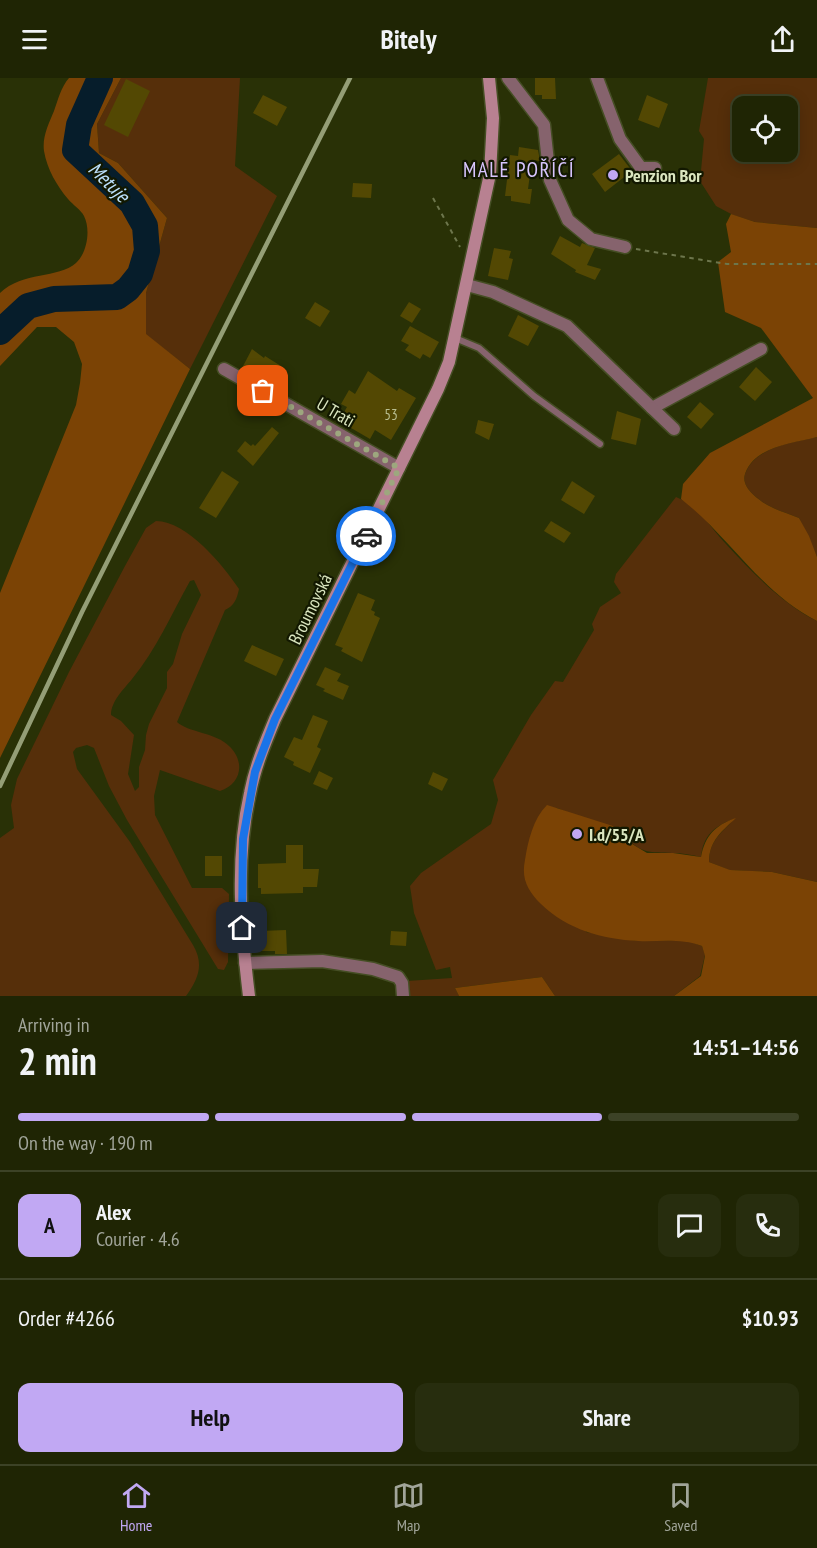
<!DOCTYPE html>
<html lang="en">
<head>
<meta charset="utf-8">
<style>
	:root { --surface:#1f2504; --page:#272d0e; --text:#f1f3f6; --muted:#a1a59a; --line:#3c4226; --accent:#c1a8f3 }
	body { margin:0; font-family:"PT Sans Narrow",sans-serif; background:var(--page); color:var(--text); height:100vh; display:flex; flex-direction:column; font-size:22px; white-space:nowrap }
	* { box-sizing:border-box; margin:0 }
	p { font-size:20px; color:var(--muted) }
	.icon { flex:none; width:33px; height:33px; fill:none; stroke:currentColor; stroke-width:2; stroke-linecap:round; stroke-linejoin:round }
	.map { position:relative; height:918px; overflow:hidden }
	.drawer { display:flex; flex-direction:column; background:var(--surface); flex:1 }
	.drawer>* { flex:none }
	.buttons { position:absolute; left:732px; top:18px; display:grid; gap:12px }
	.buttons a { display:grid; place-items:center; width:66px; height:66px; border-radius:12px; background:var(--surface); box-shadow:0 3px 15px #0003,0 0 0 2px var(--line); font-size:30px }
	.pin { position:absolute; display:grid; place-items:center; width:51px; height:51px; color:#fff; margin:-26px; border-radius:12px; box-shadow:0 3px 9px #0006 }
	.courier { position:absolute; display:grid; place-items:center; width:60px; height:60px; margin:-30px; border:4px solid #1a73e8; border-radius:50%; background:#fff; color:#222; box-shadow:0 2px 8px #0007 }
	.overview em { font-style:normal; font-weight:700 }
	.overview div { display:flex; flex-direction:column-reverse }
	.overview { display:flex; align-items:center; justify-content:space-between; height:102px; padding:0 18px }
	h1 { font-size:39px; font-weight:700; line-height:45px }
	.bar { display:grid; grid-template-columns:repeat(4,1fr); gap:9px 6px; align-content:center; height:72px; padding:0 18px }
	.bar i { height:8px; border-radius:4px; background:var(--line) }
	.bar .selected { background:var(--accent) }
	.bar p { grid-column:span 4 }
	.line { display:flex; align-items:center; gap:15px; padding:0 18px; border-top:2px solid var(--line) }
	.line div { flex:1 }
	.round { display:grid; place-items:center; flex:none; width:63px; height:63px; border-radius:12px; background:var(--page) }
	.action { display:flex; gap:12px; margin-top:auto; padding:12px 18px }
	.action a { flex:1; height:69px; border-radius:12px; background:var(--accent); color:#111; font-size:24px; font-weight:700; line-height:69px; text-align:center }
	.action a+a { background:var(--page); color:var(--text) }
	header { display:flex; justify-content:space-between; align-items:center; height:78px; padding:0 18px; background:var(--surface); font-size:27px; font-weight:700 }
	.tabs { display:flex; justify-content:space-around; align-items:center; height:84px; border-top:2px solid var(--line); background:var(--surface); font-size:16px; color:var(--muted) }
	.tabs a { display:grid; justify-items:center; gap:3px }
	.tabs .selected { color:var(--accent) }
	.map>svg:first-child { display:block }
</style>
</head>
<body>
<header><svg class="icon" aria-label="menu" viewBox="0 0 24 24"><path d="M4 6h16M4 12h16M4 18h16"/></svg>Bitely<svg class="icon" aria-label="share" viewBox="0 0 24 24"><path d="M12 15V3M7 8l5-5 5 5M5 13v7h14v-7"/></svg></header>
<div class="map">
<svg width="817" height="918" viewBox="0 0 817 918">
	<rect width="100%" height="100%" fill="#293106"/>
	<g fill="#562f0a" fill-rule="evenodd">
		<polygon points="121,0 240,0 235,88 277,118 190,291 146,257 146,215 167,140 118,85 99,75 97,46"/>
		<path d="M708,0h109v150l-62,-6 -22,-7 -17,-9 -16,-25 4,-42 -5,-8zM742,28h46v46h-46z"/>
		<path d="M817,359v120l-18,-39c-12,-5 -24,-8 -35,-15 -9,-6 -23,-17 -19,-29 10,-27 46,-31 72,-37z"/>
		<path d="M676,419c21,8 35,31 50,47 26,28 56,60 91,77v261l-45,-10 -43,-2 -20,-8c0,-22 13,-29 25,-43 -20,7 -31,17 -33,38 -9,-2 -19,-4 -29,-4 -21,-1 -32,1 -47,-17l-68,-28 29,124 51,9 49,-1 16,6 3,9 -5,21 -26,20h-119l-13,-19 -87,11 4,8h-49l-3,-15 45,-3 -2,-11 -14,3 -22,-57 -4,-27 11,-13 70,-49 7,-24 -5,-20 38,-65 24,-34 8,1 31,-52 -2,-6 8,-17 21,-14 -7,-11 2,-8z"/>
		<path d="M156,443c31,0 67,44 83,68 -2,10 -5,17 -14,21l-48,112c10,10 40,11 52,24 17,16 12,38 -9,45l-60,-21 -6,26 1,19 37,73h30l7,6 -1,68 -4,8 -6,-1 -91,-149 -18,-34 -15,-38 -7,-3 -11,3 -3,4 4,17 53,73 63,103c11,19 6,33 -7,51h-186v-158l14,-10 -3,-23 6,-26 52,-107 56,-106 21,-38zM194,502l7,15 -19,39 -9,30 -6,8v16l-18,36 -3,11 -1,15 -6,17v20l-4,4 -7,-17 6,-39 -13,-14 -10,-6c0,-14 13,-26 21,-36 24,-29 40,-66 58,-98z"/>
	</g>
	<g fill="#7b4305">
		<path d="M69,0h52l-24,46 2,29 19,10 49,55 -21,75v41l44,35 -190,389v-165l76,-188 4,-22 2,-19 -8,-22 -18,-15h-19l-37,39v-73c23,-22 58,-14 76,-30 11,-10 15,-33 8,-47 -3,-6 -11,-11 -16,-17 -11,-13 -21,-30 -24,-48 -2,-14 5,-28 10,-40 4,-11 7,-24 15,-33z"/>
		<path d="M731,136l24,8 62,6v209c-26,7 -62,9 -72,37 -4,12 10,23 19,29 11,7 23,10 35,15l10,18 8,21v64c-56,-28 -88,-85 -136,-122l2,-15 27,-31 103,-55 -52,-70 -36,-16 -7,-50 13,-10 -5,-28z"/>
		<path d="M547,727l66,21 19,18 15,9h26l28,4c4,-21 14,-32 35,-39 -14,13 -27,23 -27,44l21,8 42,2 45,10v114h-143l27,-20 4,-20 -3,-10c-22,-8 -42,-4 -64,-5 -36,-2 -70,-11 -97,-37 -13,-13 -20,-25 -16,-44 3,-19 8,-41 22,-55z"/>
		<polygon points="542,899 555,918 459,918 455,910"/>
	</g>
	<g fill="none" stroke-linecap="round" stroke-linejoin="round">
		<polyline stroke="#061d2b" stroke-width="26" points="0,254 28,228 54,221 117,219 128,211 140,196 147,173 145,148 132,125 75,72 79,47 100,0"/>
	</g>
	<g fill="#534803">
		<polygon points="535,0 555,0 556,21 542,21 542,17 535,17"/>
		<polygon points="126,1 150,13 128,59 104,47"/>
		<polygon points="263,17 287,29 277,48 253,35"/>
		<polygon points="647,17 668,26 659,50 638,42"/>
		<polygon points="519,69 538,72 540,83 532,82 528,111 532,111 530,126 511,123 511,118 505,118 510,77 518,78"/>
		<polygon points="619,76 632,93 605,114 592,96"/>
		<polygon points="353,105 372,106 371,120 352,119"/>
		<polygon points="560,158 580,169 582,165 595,170 587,187 601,191 595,202 575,194 576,192 551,176"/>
		<polygon points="494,170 511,173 509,180 513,181 508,202 488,198"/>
		<polygon points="315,224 330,233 320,249 305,240"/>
		<polygon points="409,224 421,231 412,245 400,238"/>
		<polygon points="518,237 539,248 528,268 508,258"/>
		<polygon points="410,248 439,264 430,280 423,276 420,281 405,272 409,267 401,263"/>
		<polygon points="252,271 264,280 265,278 281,288 270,306 242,290"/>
		<polygon points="756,289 772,304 755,323 739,309"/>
		<polygon points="368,293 397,313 399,310 416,320 391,362 375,352 370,361 339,343 347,329 341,326 349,312 355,316"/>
		<polygon points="700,324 714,336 701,351 687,339"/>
		<polygon points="617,333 641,341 636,367 611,361"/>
		<polygon points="478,342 494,346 489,362 475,355"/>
		<polygon points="272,349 279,355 253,388 237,373 245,363 251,368 253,366 255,368"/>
		<polygon points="222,393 239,404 216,440 199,430"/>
		<polygon points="572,403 595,418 584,436 561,422"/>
		<polygon points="551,443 571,455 564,465 544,453"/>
		<polygon points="358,515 375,522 371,532 375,534 374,537 380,540 362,584 341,573 343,570 335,567"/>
		<polygon points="252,567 284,581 276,598 244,583"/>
		<polygon points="325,589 341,596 337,603 349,608 343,622 323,613 325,611 316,607"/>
		<polygon points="313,637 328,643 317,669 321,671 310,695 293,687 294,684 284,679 294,659 302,662"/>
		<polygon points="319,693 333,700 327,712 313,706"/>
		<polygon points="433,694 448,701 442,713 428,706"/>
		<polygon points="286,767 303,767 303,791 319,791 317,809 303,809 303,815 261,816 261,810 258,810 258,786 286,785"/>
		<rect x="205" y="778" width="17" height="20"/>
		<polygon points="286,852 287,876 275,876 275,873 260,873 260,853"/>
		<polygon points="391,853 407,854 406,868 390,867"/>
	</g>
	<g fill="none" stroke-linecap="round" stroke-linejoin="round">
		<defs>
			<polyline id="service" points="455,260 479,270 534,318 600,366"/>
			<g id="minor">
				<polyline points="508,0 544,47 550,102 568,142 591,161 625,169"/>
				<polyline points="597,0 620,61 641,90 655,90"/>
				<polyline points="467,207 493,214 567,248 652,330 761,271"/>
				<polyline points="224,291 399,390"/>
				<polyline points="652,330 674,351"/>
				<polyline points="245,885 322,883 373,891 398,899 402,905 403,918"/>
			</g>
			<path id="secondary" d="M249,918c-8,-66 -14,-137 1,-203 5,-26 15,-50 25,-74l163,-330 11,-27 41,-188 3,-56 -4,-40"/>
		</defs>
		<use href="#service" stroke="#454e24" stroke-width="9"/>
		<use href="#minor" stroke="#454e24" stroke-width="15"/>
		<use href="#secondary" stroke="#454e24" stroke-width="15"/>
		<g stroke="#6d764c" stroke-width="2" stroke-dasharray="4.5 4.5" stroke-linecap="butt">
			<polyline points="433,120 460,169"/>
			<polyline points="636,171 727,186 817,186"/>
		</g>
		<use href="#service" stroke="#86636d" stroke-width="6"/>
		<use href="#minor" stroke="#86636d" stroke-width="12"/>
		<use href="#secondary" stroke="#b88191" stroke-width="12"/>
		<polyline stroke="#949e76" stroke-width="4.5" points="0,708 82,534 350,0"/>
	</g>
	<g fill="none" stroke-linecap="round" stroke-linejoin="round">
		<polyline stroke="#9da77e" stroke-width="6" stroke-dasharray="0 10.8" points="263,313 399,390 366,458"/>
		<polyline stroke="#1a73e8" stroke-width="8" points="242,850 243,761 255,694 275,641 366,458"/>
	</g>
	<g fill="#c1a8f3" stroke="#121800" stroke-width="2">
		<circle cx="613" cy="97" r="6"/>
		<circle cx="577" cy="756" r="6"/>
	</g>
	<g text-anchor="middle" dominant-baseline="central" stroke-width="4.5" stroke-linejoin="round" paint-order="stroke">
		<g font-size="15" fill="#b9be90">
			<text x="391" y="336">53</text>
		</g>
		<g font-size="18" font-weight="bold" fill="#dbe6bf" stroke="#121800" text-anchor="start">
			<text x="625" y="97">Penzion Bor</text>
			<text x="589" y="756">I.d/55/A</text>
		</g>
		<g font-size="18" fill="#dbe6bf" stroke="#121800">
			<text transform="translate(336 334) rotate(30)">U Trati</text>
			<text transform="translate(310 531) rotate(-64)">Broumovská</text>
		</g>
		<g font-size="20" font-style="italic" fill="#bce0fb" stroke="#121800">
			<text transform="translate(109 104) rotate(44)">Metuje</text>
		</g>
		<g font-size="21" letter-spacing="1.5" fill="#d8c5fe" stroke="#121800">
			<text x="519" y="91">MALÉ POŘÍČÍ</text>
		</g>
	</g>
</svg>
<div class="buttons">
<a><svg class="icon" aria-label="locate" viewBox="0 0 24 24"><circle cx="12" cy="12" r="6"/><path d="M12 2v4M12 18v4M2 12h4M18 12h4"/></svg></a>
</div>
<div class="pin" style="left:263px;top:313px;background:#ea580c"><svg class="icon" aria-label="bag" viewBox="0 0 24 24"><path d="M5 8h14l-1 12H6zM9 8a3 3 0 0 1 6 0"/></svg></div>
<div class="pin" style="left:242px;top:850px;background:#1f2937"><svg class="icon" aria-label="home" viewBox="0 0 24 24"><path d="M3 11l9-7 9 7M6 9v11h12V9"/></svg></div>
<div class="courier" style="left:366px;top:458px"><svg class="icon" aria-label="car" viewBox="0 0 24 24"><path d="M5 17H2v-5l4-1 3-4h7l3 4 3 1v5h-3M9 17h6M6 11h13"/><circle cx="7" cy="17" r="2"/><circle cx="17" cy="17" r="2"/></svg></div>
</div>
<section class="drawer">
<div class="overview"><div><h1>2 min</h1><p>Arriving in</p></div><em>14:51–14:56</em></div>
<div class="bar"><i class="selected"></i><i class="selected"></i><i class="selected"></i><i></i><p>On the way · 190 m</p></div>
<div class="line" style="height:108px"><b class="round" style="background:var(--accent);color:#111">A</b><div><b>Alex</b><p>Courier · 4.6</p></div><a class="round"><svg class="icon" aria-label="chat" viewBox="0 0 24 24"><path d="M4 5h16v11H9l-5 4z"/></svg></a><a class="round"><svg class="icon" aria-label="phone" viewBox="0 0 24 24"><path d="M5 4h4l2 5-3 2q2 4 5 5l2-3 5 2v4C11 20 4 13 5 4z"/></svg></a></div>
<div class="line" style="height:78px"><div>Order #4266</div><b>$10.93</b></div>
<div class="action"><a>Help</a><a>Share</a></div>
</section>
<nav class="tabs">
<a class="selected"><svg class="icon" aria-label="home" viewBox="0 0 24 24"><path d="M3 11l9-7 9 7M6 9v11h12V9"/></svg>Home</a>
<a><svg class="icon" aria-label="map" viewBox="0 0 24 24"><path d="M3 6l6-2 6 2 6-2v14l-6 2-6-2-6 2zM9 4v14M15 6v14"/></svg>Map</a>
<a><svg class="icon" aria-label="saved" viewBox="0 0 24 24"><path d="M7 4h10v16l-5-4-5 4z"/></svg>Saved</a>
</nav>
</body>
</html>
